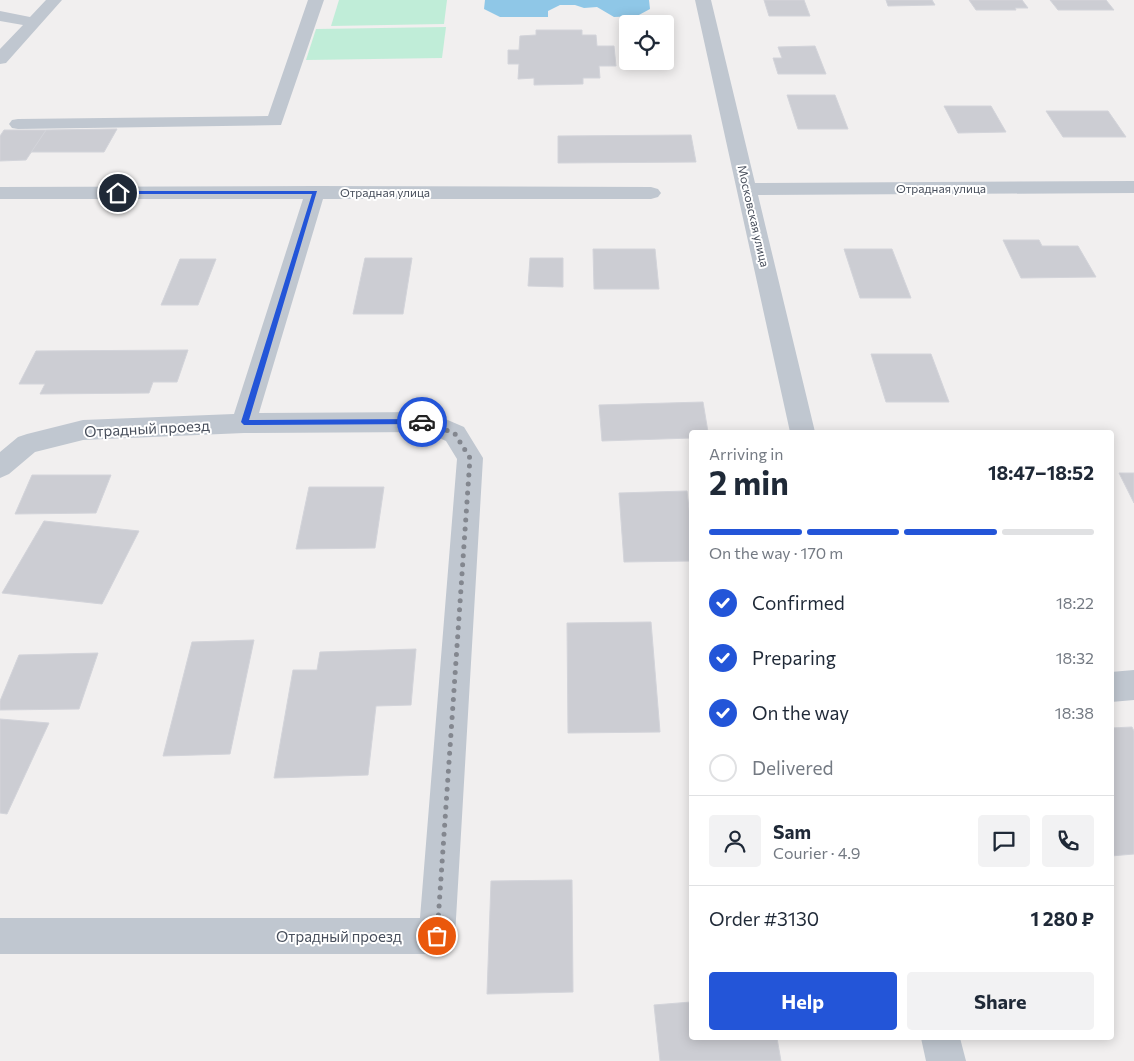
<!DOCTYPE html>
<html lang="en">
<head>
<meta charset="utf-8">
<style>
	:root { --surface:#fff; --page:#f2f2f3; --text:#1f2937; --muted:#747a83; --line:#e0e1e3; --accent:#2355d8 }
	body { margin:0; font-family:Commissioner,sans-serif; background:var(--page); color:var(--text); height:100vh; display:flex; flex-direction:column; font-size:19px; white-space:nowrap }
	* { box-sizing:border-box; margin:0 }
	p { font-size:16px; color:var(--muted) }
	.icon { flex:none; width:28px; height:28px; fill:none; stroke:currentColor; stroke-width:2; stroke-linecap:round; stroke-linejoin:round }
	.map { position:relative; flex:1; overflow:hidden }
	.side { position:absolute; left:689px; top:430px; width:425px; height:610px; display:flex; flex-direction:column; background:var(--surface); border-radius:5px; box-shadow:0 2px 12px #0003 }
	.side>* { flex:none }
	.tools { position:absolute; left:619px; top:15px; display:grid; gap:10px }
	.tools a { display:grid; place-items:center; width:55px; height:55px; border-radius:5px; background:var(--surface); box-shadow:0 2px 12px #0003; font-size:25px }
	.pin { position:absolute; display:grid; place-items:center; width:42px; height:42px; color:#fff; margin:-21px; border:2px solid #fff; border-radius:50%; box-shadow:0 1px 5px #0007 }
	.courier { position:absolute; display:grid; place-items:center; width:50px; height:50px; margin:-25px; border:4px solid #2355d8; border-radius:50%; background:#fff; color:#222; box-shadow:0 1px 6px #0007 }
	.summary em { font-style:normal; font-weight:700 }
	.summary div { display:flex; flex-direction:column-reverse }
	.summary { display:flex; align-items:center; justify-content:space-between; height:85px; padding:0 20px }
	h1 { font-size:32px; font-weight:700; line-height:38px }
	.bar { display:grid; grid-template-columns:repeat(4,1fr); gap:8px 5px; align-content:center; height:60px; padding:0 20px }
	.bar i { height:6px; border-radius:4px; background:var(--line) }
	.bar .current { background:var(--accent) }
	.bar p { grid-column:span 4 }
	.line { display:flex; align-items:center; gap:12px; padding:0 20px; border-top:1px solid var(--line) }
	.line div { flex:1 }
	.round { display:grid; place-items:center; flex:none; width:52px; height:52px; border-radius:5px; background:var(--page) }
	ol { padding:0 20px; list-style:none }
	li { display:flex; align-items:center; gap:15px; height:55px }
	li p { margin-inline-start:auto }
	li .icon { padding:5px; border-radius:50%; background:var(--accent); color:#fff; stroke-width:4 }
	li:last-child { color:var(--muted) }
	li i { width:28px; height:28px; border:2px solid var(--line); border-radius:50% }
	.action { display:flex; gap:10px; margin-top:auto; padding:10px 20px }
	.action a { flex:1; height:58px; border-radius:5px; background:var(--accent); color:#fff; font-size:20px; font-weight:700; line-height:58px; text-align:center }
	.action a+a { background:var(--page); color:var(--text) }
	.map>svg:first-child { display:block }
</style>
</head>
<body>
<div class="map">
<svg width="1134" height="1061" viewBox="0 0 1134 1061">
	<rect width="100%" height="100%" fill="#f1efef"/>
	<g fill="#c0edd8">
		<polygon points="339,0 447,0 444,24 331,26"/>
		<polygon points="446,27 442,58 306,60 316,29"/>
	</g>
	<polygon fill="#8fc7e7" points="485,0 649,0 650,9 637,16 614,17 597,7 584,8 575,5 560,5 548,11 548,17 500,17 484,9"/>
	<g fill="#cccdd3" stroke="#d3d4da">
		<polygon points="764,0 804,0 810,16 769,16"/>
		<polygon points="886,0 932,0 935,5 888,6"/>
		<polygon points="969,0 1022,0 1028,8 1015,8 1016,10 976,10"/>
		<polygon points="1050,0 1106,0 1114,10 1058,10"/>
		<polygon points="536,30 582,30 582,35 596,35 597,46 614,46 616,66 599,66 600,78 583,78 583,84 534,85 534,78 518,79 519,64 508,64 508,50 519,50 520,36 536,35"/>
		<polygon points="815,46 826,74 778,74 773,58 782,58 778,47"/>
		<polygon points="787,95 835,95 848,129 798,129"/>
		<polygon points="944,106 991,106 1006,132 958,133"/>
		<polygon points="1046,111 1108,111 1126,137 1063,137"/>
		<polygon points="117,129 104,152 31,152 46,130"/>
		<polygon points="4,130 46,130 26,160 0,161 0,136"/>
		<polygon points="691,135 696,162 558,163 558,136"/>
		<polygon points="1003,240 1039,240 1042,246 1078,246 1096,277 1021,278"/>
		<polygon points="593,249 655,249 659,289 594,289"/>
		<polygon points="844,249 892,249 911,298 860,298"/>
		<polygon points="365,258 412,258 403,314 353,314"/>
		<polygon points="530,258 563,258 563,287 528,286"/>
		<polygon points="180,259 216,259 198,305 161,305"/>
		<polygon points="188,350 177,382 153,382 149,393 40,394 45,384 19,384 36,351"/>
		<polygon points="871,354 931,354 949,402 886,402"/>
		<polygon points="703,402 708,432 691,432 691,438 602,441 599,405"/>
		<polygon points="1119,473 1134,473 1134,503"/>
		<polygon points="32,475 111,475 96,513 15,514"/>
		<polygon points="309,487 384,487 375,548 296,549"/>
		<polygon points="687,491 691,525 691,561 624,562 619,493"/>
		<polygon points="44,521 139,531 102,604 2,593"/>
		<polygon points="651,622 660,732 568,733 567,623"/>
		<polygon points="254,640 230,754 163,756 192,642"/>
		<polygon points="416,649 411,705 376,706 368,775 274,778 293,670 317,670 320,652"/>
		<polygon points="98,653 79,709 0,710 0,701 19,655"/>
		<polygon points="0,719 49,723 7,814 0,813"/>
		<polygon points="1132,727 1134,731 1134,854 1111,856 1111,728"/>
		<polygon points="572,880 573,992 487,994 491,881"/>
		<polygon points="691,1002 691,1038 777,1038 781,1061 660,1061 654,1005"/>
	</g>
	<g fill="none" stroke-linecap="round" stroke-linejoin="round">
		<g fill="#c0c7d0" fill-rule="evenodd">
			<polygon points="46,0 62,0 6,63 0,64 0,49 23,25 0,21 0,11 30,17"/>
			<polygon points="308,0 324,0 281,125 18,129 12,128 9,124 12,120 18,119 268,116"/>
			<polygon points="695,0 711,0 755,183 1134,181 1134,193 758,195 815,432 790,432"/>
			<polygon points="315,186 651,187 658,189 661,193 658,197 651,199 323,199 259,413 429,412 464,427 483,458 455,936 450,949 437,954 0,954 0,918 420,918 457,459 446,441 426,432 244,433 83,440 35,452 9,474 0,478 0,452 18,437 27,434 83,420 234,414 303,199 0,199 0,187"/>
			<polygon points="1134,670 1134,700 1111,702 1111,672"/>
			<polygon points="921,1038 960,1038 966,1061 926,1061"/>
		</g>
	</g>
	<polygon fill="#2355d8" points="116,191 317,191 249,420 422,419 426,422 424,424 244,425 241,422 312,194 118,194"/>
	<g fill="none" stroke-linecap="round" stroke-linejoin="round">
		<polyline stroke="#83878f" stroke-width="5" stroke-dasharray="0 9" points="422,422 429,422 455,434 470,458 437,936"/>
	</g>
	<g text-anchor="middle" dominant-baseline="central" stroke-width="4" stroke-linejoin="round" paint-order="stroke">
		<g font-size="12" fill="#484f5c" stroke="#fff">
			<text x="941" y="188">Отрадная улица</text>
			<text x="385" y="192">Отрадная улица</text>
			<text transform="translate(754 216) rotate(77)">Московская улица</text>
		</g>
		<g font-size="15" fill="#484f5c" stroke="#fff">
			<text transform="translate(147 428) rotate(-3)">Отрадный проезд</text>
			<text x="339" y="936">Отрадный проезд</text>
		</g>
	</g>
</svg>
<div class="tools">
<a><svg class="icon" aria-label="locate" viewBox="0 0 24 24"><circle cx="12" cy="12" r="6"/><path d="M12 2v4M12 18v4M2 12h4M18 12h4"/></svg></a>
</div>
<div class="pin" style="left:437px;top:936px;background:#ea580c"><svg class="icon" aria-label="bag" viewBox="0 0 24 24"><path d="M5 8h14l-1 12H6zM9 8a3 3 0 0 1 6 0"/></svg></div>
<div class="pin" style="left:118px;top:193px;background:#1f2937"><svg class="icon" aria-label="home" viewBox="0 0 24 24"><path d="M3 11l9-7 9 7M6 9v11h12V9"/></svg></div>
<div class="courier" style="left:422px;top:422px"><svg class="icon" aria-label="car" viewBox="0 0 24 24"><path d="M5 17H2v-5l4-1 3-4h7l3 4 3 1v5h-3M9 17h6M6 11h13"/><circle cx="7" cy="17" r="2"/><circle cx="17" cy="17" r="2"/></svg></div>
<section class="side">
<div class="summary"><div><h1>2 min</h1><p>Arriving in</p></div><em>18:47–18:52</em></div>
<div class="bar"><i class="current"></i><i class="current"></i><i class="current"></i><i></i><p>On the way · 170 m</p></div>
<ol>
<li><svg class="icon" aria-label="check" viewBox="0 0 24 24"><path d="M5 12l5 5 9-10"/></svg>Confirmed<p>18:22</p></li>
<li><svg class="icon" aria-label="check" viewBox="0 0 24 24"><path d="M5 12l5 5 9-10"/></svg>Preparing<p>18:32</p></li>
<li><svg class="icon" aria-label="check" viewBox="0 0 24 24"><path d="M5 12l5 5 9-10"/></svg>On the way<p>18:38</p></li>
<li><i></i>Delivered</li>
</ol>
<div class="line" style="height:90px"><a class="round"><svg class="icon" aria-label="person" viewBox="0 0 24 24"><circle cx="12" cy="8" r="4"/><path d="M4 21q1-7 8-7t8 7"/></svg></a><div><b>Sam</b><p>Courier · 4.9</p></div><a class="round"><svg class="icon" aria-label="chat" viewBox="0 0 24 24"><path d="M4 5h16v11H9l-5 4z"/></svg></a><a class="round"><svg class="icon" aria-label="phone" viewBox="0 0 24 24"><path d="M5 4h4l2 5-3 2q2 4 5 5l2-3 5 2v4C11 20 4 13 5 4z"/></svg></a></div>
<div class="line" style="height:65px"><div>Order #3130</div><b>1 280 ₽</b></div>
<div class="action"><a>Help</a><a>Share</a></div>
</section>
</div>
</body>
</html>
